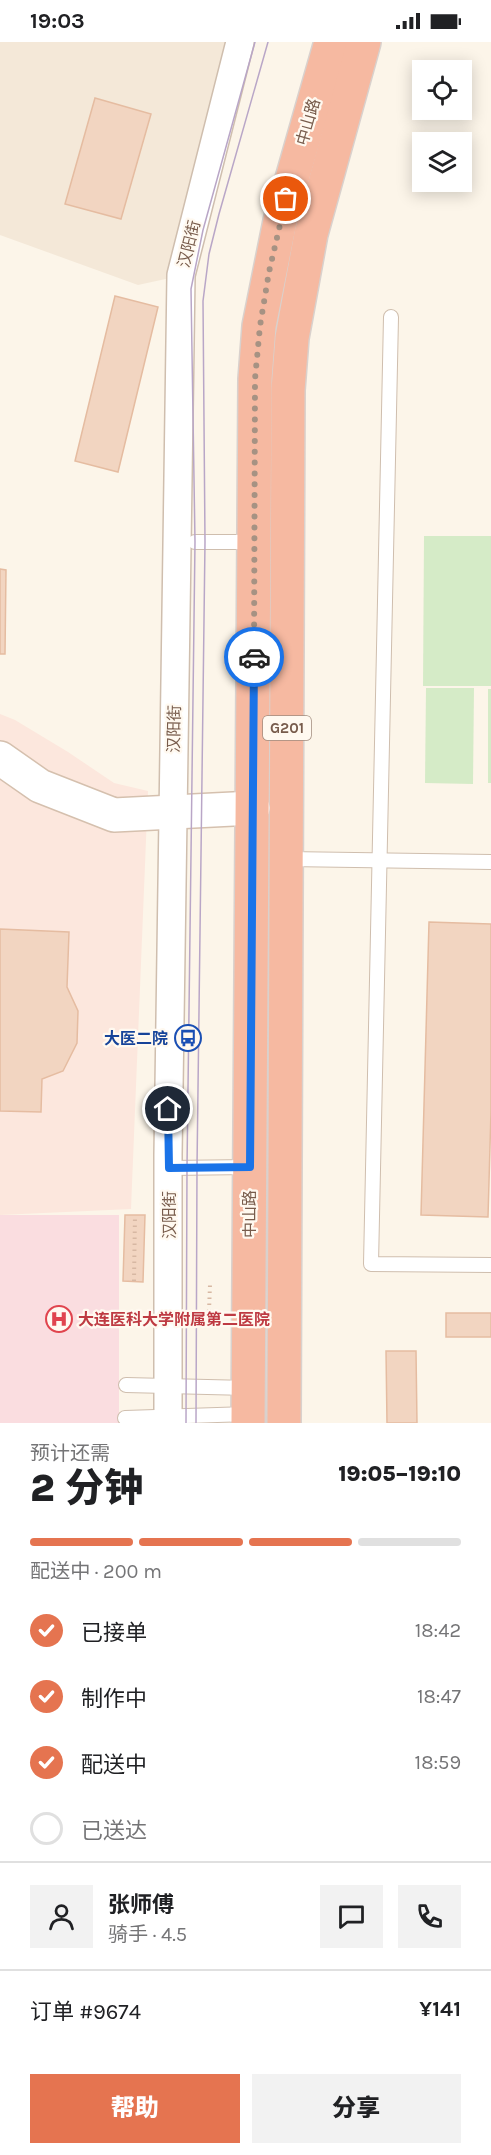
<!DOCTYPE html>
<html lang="zh">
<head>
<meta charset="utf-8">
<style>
	:root { --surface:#fff; --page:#f2f2f2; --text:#202124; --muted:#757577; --line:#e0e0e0; --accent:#e57450 }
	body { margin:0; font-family:Karla,"Noto Sans SC",sans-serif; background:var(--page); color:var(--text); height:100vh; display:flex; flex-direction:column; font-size:22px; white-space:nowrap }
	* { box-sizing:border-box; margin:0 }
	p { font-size:20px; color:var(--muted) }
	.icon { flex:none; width:33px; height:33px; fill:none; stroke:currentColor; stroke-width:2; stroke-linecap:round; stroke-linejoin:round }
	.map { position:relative; height:1381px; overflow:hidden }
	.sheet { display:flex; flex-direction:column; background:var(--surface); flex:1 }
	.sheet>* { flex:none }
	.controls { position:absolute; left:412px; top:18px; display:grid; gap:12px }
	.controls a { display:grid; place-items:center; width:60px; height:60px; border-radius:0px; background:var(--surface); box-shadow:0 3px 15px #0003; font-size:30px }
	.pin { position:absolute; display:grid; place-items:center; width:51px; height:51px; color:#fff; margin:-26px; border:3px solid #fff; border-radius:50%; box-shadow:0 2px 6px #0007 }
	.courier { position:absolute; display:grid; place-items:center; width:60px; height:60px; margin:-30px; border:4px solid #1a73e8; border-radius:50%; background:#fff; color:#222; box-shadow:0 2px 8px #0007 }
	.head em { font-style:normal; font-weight:800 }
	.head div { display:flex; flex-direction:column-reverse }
	.head { display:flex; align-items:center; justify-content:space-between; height:102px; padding:0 30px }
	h1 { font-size:39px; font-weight:800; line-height:45px }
	.bar { display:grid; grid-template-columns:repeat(4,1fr); gap:9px 6px; align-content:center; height:72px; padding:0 30px }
	.bar i { height:8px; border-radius:4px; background:var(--line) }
	.bar .on { background:var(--accent) }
	.bar p { grid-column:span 4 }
	.line { display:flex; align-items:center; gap:15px; padding:0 30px; border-top:2px solid var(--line) }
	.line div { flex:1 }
	.round { display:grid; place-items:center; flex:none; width:63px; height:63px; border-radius:0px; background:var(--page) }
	ol { padding:0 30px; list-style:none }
	li { display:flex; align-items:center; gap:18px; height:66px }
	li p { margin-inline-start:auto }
	li .icon { padding:6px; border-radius:50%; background:var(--accent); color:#fff; stroke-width:4 }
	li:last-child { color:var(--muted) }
	li i { width:33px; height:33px; border:3px solid var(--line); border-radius:50% }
	.primary-button { display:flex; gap:12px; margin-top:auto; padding:12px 30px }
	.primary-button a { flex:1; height:69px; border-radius:0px; background:var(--accent); color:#fff; font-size:24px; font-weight:800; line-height:69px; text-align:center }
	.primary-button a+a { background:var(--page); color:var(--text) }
	.status { display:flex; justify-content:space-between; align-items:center; height:42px; padding:0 30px; background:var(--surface); direction:ltr }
	.status svg { height:16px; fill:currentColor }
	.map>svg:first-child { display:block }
</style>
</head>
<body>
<div class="status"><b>19:03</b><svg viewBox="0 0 49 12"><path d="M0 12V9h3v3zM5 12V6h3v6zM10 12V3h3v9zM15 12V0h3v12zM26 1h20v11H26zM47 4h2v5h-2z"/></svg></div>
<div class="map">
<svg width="491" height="1381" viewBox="0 0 491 1381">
	<rect width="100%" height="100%" fill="#fcf5e9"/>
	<polygon fill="#f4e8d8" points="0,0 233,0 170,236 138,243 0,193"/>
	<polygon fill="#fce7dd" points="0,672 15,678 68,710 114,741 148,749 131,1167 0,1173"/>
	<rect fill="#fadde0" x="0" y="1173" width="119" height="208"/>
	<g fill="#d5ebc7">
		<polygon points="424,494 491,494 491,644 423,644"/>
		<polygon points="426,646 474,646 473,742 425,741"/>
		<rect x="488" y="647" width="3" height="94"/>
	</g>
	<g fill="#f2d5c1" stroke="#e5bca1" stroke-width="1.5">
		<polygon points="95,56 151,72 121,177 65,162"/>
		<polygon points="115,254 158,265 118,430 75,419"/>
		<polygon points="0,527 6,528 5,612 0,612"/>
		<polygon points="429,880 491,882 491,1069 488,1175 421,1173"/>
		<polygon points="0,887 69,890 67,945 78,969 77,1001 63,1029 42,1037 41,1070 0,1069"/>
		<polygon points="125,1173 145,1173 143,1240 123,1239"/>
		<rect x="446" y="1271" width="45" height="24"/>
		<polygon points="386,1309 416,1309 417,1381 387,1381"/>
	</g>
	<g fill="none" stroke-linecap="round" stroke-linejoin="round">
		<defs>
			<g id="lane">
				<polyline points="391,275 371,1222 491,1223"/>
				<polyline points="195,500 255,500"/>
				<polyline points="287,817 491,820"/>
				<polyline points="169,1126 250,1125"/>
				<polyline points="126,1343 248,1346"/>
				<polyline points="125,1376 248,1372"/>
			</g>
			<polyline id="street" points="168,1381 168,1113 181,233 240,0"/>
			<polyline id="secondary" points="0,716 40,744 114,773 253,766"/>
			<g id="highway">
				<polyline points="248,1381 255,337 259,284 280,179 331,0"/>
				<polyline points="284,1381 288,348 292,296 311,192 364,0"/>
			</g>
		</defs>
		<use href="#lane" stroke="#cfbeae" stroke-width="16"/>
		<use href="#street" stroke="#cfbeae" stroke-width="30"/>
		<use href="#secondary" stroke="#d5c0ae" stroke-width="36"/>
		<use href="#highway" stroke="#d9d1cd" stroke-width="36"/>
		<g stroke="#d7b8a3" stroke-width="4" stroke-dasharray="1.5 4.5" stroke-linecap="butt">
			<polyline points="134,1239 135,1173"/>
			<polyline points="209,1269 210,1243"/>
		</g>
		<use href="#lane" stroke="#fff" stroke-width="14"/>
		<use href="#street" stroke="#fff" stroke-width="27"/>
		<use href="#secondary" stroke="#fff" stroke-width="33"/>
		<use href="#highway" stroke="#f6b9a1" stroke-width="33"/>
		<g stroke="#b9a6c7" stroke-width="1.5">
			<polyline points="186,1381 187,1125 195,500 191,247 203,188 255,0"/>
			<polyline points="196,1381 197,1125 205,500 203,259 209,212 219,172 268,0"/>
		</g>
	</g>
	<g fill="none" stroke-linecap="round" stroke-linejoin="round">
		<polyline stroke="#a69283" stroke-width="6" stroke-dasharray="0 10.8" points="254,615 255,337 260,284 269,230 286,157"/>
		<polyline stroke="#1a73e8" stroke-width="8" points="168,1067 169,1126 250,1125 254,615"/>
	</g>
	<defs>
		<symbol id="bus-ring" viewBox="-11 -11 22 22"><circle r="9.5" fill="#fff9f0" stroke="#1a4fb4" stroke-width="1.5"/><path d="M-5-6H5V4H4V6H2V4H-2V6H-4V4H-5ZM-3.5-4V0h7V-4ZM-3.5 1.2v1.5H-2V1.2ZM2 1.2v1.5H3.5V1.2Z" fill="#1a4fb4"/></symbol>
		<symbol id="hospital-ring" viewBox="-11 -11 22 22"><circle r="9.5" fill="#fff9f0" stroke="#e0444e" stroke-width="1.5"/><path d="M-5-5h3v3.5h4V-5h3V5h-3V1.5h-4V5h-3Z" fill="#e0444e"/></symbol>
	</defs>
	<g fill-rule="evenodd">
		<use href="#bus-ring" x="173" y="981" width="30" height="30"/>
		<use href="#hospital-ring" x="44" y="1262" width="30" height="30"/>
	</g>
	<g text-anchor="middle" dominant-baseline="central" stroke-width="4.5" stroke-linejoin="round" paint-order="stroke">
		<rect fill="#fff9f0" stroke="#a08b7d" stroke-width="1.5" x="263" y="674" width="48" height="24" rx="4.5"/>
		<g font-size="15" font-weight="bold" fill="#785c4c">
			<text x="287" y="686">G201</text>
		</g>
		<g font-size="16" fill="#785c4c" stroke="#fff9f0">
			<text transform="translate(308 80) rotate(-74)">中山路</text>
			<text transform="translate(189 202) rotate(-76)">汉阳街</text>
			<text transform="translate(174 687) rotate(-89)">汉阳街</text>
			<text transform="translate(249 1172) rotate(-90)">中山路</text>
			<text transform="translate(169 1173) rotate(-90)">汉阳街</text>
		</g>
		<g font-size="16" font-weight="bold" fill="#164399" stroke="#fff9f0" text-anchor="end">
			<text x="168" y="996">大医二院</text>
		</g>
		<g font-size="16" font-weight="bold" fill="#be3a42" stroke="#fff9f0" text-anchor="start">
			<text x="78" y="1277">大连医科大学附属第二医院</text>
		</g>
	</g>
</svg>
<div class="controls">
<a><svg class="icon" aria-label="locate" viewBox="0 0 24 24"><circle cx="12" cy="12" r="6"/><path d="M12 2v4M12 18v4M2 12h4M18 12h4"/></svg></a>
<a><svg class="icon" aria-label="layers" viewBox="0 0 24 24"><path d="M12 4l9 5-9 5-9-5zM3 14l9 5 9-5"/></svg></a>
</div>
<div class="pin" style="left:286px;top:157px;background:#ea580c"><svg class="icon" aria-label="bag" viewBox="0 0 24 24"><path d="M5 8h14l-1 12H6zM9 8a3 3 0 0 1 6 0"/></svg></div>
<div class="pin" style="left:168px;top:1067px;background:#1f2937"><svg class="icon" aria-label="home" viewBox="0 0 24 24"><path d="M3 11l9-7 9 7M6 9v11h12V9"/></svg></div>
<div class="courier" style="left:254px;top:615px"><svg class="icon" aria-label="car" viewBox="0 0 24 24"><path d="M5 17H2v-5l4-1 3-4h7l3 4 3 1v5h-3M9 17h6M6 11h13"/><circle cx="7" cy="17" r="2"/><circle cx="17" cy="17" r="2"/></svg></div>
</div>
<section class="sheet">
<div class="head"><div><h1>2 分钟</h1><p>预计还需</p></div><em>19:05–19:10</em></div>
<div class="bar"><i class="on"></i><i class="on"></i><i class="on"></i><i></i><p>配送中 · 200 m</p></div>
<ol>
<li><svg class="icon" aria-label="check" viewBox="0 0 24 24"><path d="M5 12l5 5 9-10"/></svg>已接单<p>18:42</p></li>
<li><svg class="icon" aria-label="check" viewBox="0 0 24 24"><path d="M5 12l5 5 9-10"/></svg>制作中<p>18:47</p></li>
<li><svg class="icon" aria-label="check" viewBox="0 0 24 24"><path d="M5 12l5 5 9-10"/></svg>配送中<p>18:59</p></li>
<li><i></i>已送达</li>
</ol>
<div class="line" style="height:108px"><a class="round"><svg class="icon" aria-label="person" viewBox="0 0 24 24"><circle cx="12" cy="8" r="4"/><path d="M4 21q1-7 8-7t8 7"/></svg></a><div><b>张师傅</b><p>骑手 · 4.5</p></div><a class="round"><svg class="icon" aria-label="chat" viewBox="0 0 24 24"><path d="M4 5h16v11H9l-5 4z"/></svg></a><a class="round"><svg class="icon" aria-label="phone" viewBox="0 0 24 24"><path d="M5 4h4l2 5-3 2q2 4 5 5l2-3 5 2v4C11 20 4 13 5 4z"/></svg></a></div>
<div class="line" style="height:78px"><div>订单 #9674</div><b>¥141</b></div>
<div class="primary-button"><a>帮助</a><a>分享</a></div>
</section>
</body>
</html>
